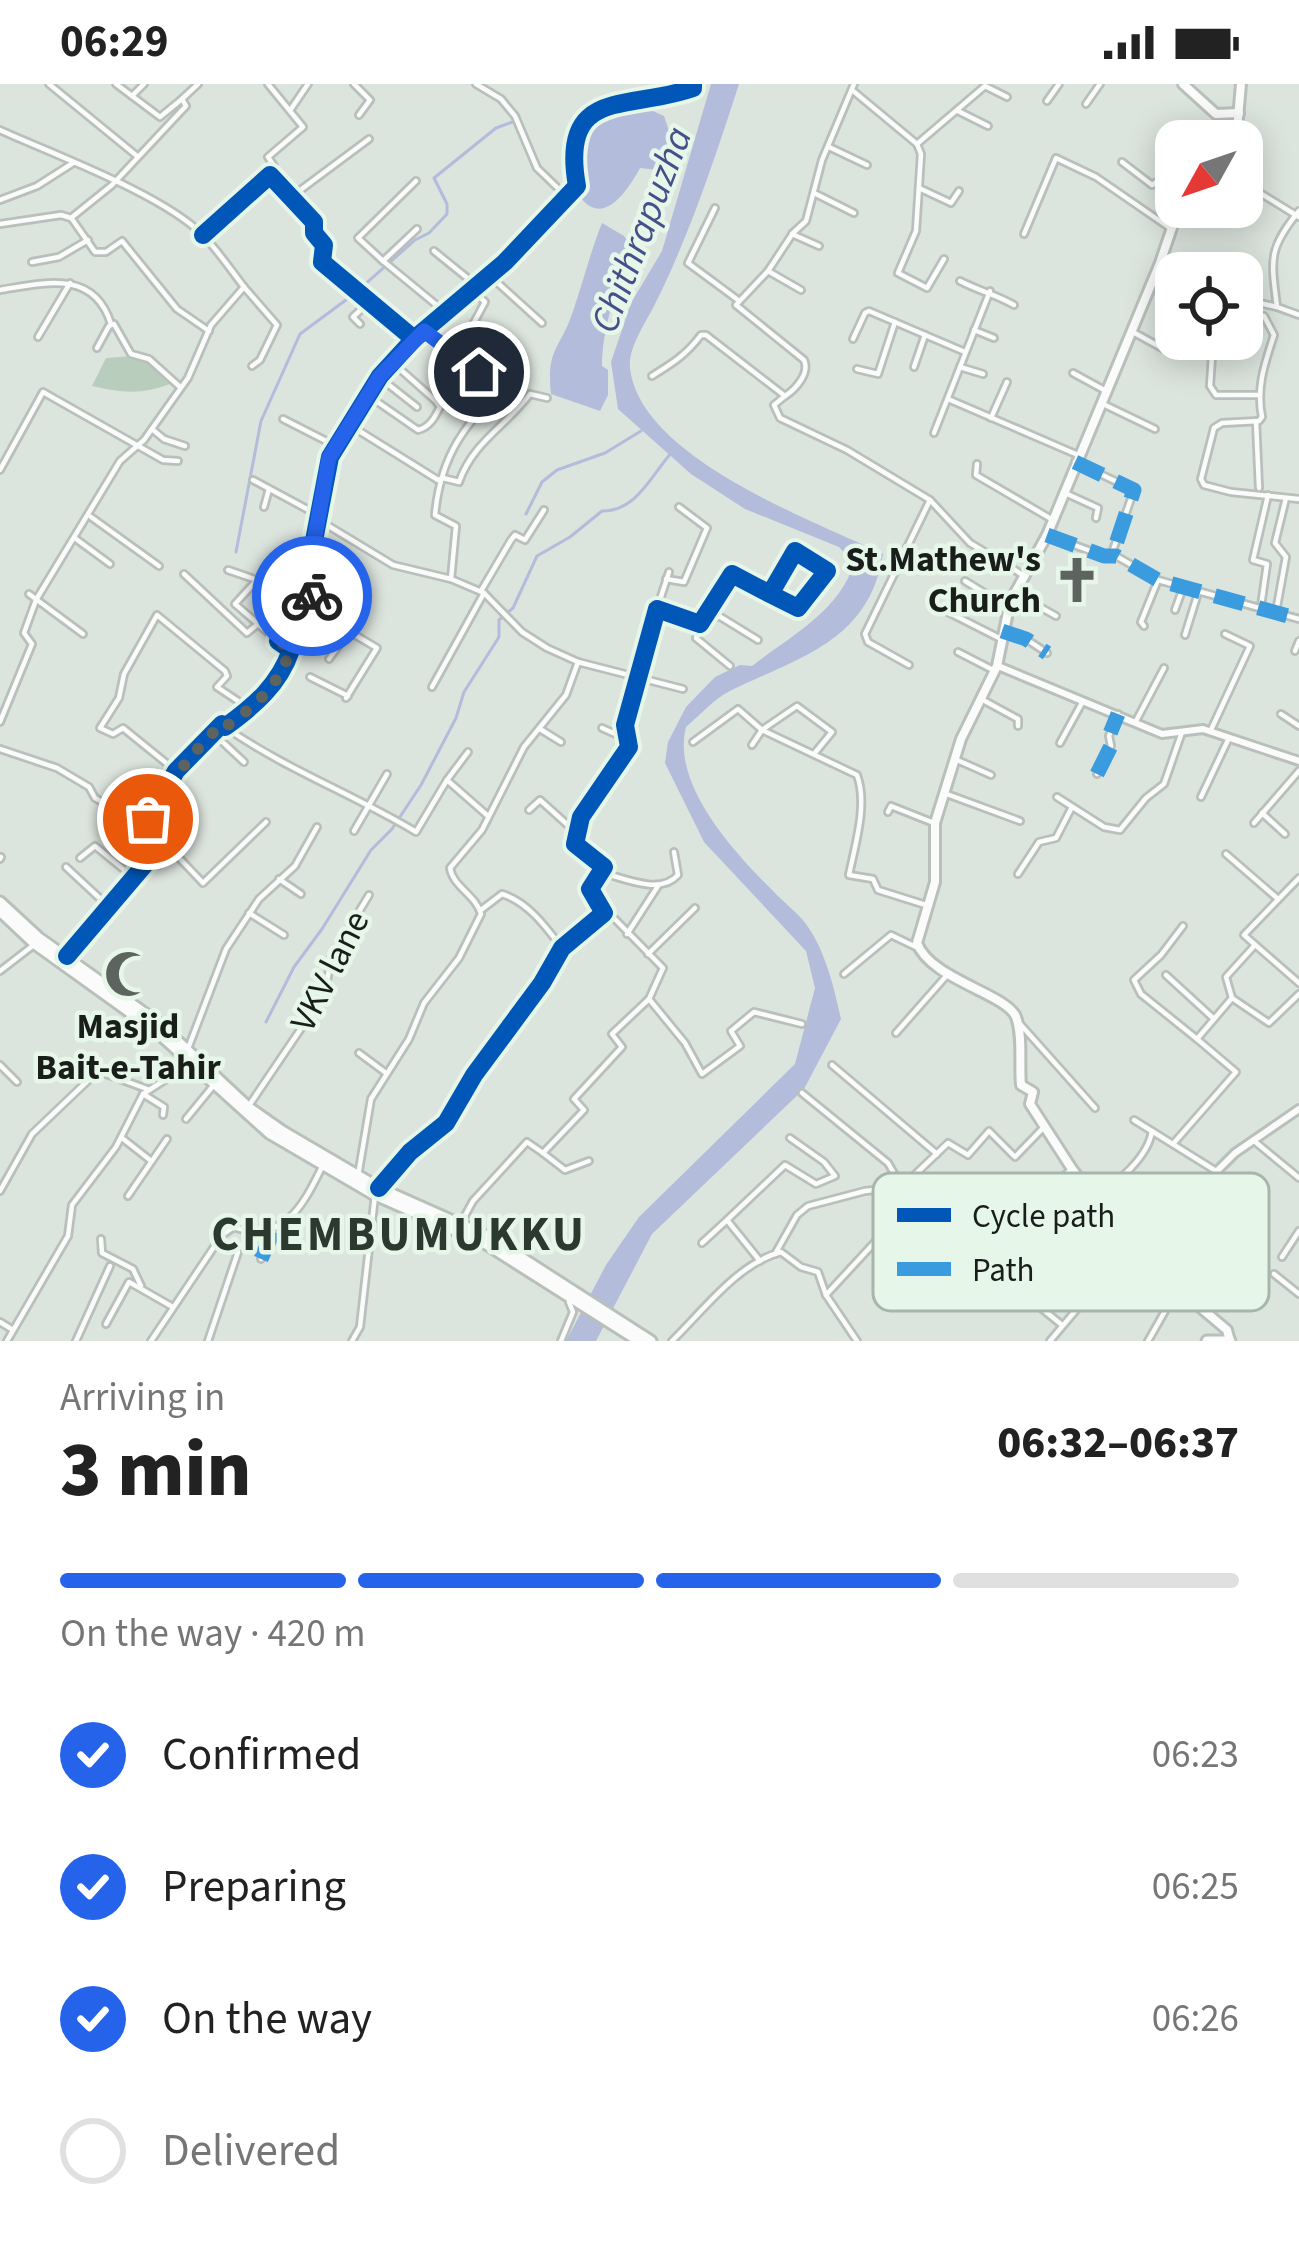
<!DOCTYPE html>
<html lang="en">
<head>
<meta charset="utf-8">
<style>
	:root { --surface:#fff; --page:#f2f2f2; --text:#222; --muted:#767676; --line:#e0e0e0; --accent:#2563eb }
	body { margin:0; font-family:"Source Sans 3",sans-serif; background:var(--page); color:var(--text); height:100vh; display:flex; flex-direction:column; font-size:45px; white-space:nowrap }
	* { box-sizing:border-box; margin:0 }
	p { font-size:39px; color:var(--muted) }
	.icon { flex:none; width:66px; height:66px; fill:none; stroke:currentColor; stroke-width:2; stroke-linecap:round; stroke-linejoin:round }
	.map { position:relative; height:1257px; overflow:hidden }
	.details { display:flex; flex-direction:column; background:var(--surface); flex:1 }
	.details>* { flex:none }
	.needle { width:78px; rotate:230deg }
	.fabs { position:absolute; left:1155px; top:36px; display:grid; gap:24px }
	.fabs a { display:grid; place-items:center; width:108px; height:108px; border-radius:24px; background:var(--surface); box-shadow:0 6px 30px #0003; font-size:60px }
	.pin { position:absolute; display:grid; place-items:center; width:102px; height:102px; color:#fff; margin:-51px; border:6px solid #fff; border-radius:50%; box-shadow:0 3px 12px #0007 }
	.courier { position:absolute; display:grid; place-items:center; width:120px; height:120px; margin:-60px; border:9px solid #2563eb; border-radius:50%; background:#fff; color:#222; box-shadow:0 3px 15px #0007 }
	.overview em { font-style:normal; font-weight:800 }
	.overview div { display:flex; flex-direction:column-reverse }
	.overview { display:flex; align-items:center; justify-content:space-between; height:204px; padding:0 60px }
	h1 { font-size:78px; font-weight:800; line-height:90px }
	.bar { display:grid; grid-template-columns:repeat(4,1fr); gap:18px 12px; align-content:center; height:144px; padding:0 60px }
	.bar i { height:15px; border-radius:9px; background:var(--line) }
	.bar .on { background:var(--accent) }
	.bar p { grid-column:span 4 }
	ol { padding:0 60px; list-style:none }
	li { display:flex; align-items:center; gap:36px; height:132px }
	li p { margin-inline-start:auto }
	li .icon { padding:12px; border-radius:50%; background:var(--accent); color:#fff; stroke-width:4 }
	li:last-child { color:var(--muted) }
	li i { width:66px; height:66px; border:6px solid var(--line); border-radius:50% }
	.status { display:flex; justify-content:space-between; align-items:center; height:84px; padding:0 60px; background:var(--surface); direction:ltr }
	.status svg { height:33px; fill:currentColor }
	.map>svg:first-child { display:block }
</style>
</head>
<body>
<div class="status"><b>06:29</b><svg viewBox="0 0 49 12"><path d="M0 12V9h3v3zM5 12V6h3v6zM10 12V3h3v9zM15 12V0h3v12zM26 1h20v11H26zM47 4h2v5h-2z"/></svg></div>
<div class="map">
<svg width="1299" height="1257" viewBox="0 0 1299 1257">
	<rect width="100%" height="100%" fill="#dce4de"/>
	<path fill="#b9cdbd" d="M132,272l15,2 25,25c-29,12 -50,10 -80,3l14,-28z"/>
	<g fill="#b3bcda">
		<path d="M711,0h28c-25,77 -50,153 -86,224 -9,17 -25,41 -23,60 10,90 183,152 253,186 -14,88 -84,103 -153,137 -16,8 -30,24 -44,36 -15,58 49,126 87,164 10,11 24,21 33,33 19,26 28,63 35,95l-37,70 -152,145 -56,107h-30l40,-76 33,-48 156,-153 20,-76 -9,-37 -102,-109 -39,-79 3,-21 18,-35 29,-30 25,-12 12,1c37,-29 88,-55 102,-103l-15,-16 -94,-38 -54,-35 -73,-65 -7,-47 20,-59 31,-52z"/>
		<path d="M635,19l29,13 8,24v19l-14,11 -18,-2c-12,22 -36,59 -59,30 5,-29 5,-54 16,-82l17,-9z"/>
		<path d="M602,139l22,13 11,14c-18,33 -33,78 -33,116l6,4v25l-8,16 -49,-17c-5,-45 9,-45 21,-80 11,-31 18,-61 30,-91z"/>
	</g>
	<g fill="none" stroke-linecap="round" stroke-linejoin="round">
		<g stroke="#b3bcda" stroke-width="3">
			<polyline points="526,430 542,398 557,386 605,369 641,347"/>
			<polyline points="236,468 261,337 300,250 354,210 415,156 429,149 447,130 447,120 434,94 496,44 515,37"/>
			<path d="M266,938l28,-55 28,-38 49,-79 21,-21 29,-44 35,-67 8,-26 35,-55v-17l14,-12 24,-52 33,-19 32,-26c35,0 48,-34 70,-59"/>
		</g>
		<defs>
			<g id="minor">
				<polyline points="49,0 137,72"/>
				<polyline points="116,0 160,33 182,15"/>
				<polyline points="268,0 303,43 268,73 274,82 270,91"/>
				<polyline points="354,0 370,16 359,31"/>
				<polyline points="476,0 501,15 515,32 537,84 567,113"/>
				<polyline points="852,6 917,60 921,70 916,147 898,189 927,204 944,175"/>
				<polyline points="132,12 144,0"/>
				<polyline points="1047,17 1059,0"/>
				<polyline points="1086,20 1100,0"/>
				<polyline points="291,25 308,0"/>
				<polyline points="958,27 988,42"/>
				<path d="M0,46c55,25 162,64 203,105 15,16 28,35 41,52"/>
				<polyline points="917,60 985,2 1007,13"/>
				<polyline points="829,63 867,81"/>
				<polyline points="1122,78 1152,101 1163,94 1176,100"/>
				<polyline points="1242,98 1299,133"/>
				<polyline points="919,104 951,119 959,107"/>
				<polyline points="816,110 854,129"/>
				<polyline points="291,113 369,55"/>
				<polyline points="0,116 37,102 73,79"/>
				<polyline points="715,124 688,179 738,216"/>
				<path d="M1299,127c-31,38 -28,48 -22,96l22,8"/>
				<polyline points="72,135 95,168 106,168 122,157 177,225 209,247"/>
				<polyline points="0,140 61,131 71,134 112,101 186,22 182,15 198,0"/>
				<polyline points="417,145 383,177 445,228"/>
				<polyline points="792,150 819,162"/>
				<polyline points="1024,150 1056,74 1096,93 1173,146"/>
				<path d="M203,151l67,-60 44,47v11l10,12 -2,17 92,77 91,-77 72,-76c-18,-100 52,-75 116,-98v-4"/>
				<polyline points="434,167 476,201"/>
				<polyline points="383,177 358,154 416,97"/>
				<polyline points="32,178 59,173 88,156"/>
				<polyline points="768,187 801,206"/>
				<polyline points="489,191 542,239"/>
				<path d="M960,197c19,10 35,13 54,24"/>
				<polyline points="1154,198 1176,208"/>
				<polyline points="244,203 277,241 260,276 252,282"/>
				<polyline points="471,205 485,218 470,246 487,258"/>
				<path d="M0,206c44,-7 94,-21 111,34"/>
				<polyline points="1242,215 1277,223"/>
				<path d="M1242,230l22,2 10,19c-9,28 -18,52 -12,82l-3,4 -37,2 -8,5 -13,51 3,6 27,7 68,7"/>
				<polyline points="360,240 353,233 369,218"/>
				<polyline points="974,246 994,254"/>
				<polyline points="424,247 499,306"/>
				<polyline points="1131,247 1164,265 1212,272 1210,302 1216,311 1258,311"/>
				<polyline points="38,253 70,199"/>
				<polyline points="853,255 865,229 869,227 965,268"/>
				<polyline points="97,264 109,242 114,240 131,270 149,275 180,303"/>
				<polyline points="1212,272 1216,255"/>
				<polyline points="914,283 925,251"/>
				<polyline points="960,283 983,290"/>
				<polyline points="857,285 878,290 895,238"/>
				<polyline points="1073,289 1106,307"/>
				<path d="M512,292c-43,46 -71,73 -77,139l21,11 -5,53 33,14 38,39 25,16 31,14 105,27"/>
				<path d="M652,292c21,-13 34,-21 49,-41h5l79,61c11,-7 25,-23 19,-36l-68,-55 32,-34 25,-38 13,-12 16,-61 32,-76"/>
				<polyline points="379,293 417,323"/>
				<path d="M369,312l49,34c12,-3 17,-13 22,-23l-4,-6 -44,-39"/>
				<polyline points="785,312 774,321 780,334 847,366 930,416 970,459 1023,491"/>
				<polyline points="948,315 1078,371"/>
				<polyline points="1101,319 1155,345"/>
				<polyline points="991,334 1007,298"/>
				<polyline points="283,335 336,362"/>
				<polyline points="1256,337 1259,404"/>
				<path d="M348,340l90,56 5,-2 16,4c14,-40 47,-56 71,-88l17,4"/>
				<polyline points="152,345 164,355 185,362"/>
				<polyline points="934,349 990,207"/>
				<polyline points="1075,378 1134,406 1112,469"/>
				<polyline points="977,380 976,391 1053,436"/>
				<polyline points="0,386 43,308 163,376 178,377"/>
				<polyline points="253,396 318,431"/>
				<polyline points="1063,408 1098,424 1096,434"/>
				<polyline points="264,423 269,405"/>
				<polyline points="91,433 159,482"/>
				<polyline points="317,435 393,481 451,495"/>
				<polyline points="1047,451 1104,472 1116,472 1158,496 1299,535"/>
				<polyline points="76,455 110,480"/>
				<polyline points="184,490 247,549 258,540 278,557 235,520 257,496 228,486"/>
				<polyline points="666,495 684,498 707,444 679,423"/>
				<polyline points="965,497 1009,524"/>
				<polyline points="481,507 511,456 515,451 525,456 544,426"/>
				<polyline points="1015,509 1056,532"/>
				<polyline points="29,510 83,550"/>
				<polyline points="934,521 1001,555"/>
				<polyline points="306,522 377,564 346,614"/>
				<polyline points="1261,522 1267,480 1253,476 1268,411"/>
				<polyline points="657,525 669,488"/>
				<polyline points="1175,526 1183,504"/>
				<polyline points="1276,528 1286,473 1275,459 1286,414"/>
				<polyline points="1144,542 1141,538 1158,496"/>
				<polyline points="1004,548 1026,555 1047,569"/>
				<polyline points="1185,551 1198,509"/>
				<polyline points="1295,567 1299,557"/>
				<polyline points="958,568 995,587"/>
				<polyline points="329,575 349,547"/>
				<polyline points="909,581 868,558 865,550 930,416"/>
				<polyline points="730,582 696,554 703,539 719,532 758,556"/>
				<polyline points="310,593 348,612"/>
				<polyline points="432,603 484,509"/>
				<polyline points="983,616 1018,635 1018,642"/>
				<polyline points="1281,630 1299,642"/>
				<polyline points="1136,637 1164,584"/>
				<polyline points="0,638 32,560 24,549 36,516 120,377 144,356 188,294 211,241 244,203"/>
				<path d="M225,643c60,42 128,67 191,105l31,-52 41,36"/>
				<polyline points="602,644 620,652 626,647"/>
				<polyline points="540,645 561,658"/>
				<polyline points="1210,648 1250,562 1225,550"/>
				<polyline points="213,649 244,678"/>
				<polyline points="693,658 738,625 762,646 797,622 832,648 814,670"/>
				<polyline points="1060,659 1083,617"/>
				<path d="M752,661l10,-15 95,45c11,29 -2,70 -8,100l24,4 5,11 51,16"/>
				<polyline points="0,665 57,684 89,703 95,714 145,742"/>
				<polyline points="957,676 991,691"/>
				<polyline points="176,687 123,644 113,650 100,644 119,614 124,590 157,531 225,587 227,592 217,603 250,625"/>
				<polyline points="1097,690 1111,662 1109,652 1118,630"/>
				<polyline points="447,696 468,668"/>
				<polyline points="944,709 1020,737"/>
				<polyline points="1057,713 1104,743 1120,746 1146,714 1164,700 1182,648"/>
				<polyline points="1201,713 1228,656"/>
				<polyline points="529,726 540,716 570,743 573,755"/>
				<polyline points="888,728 891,722 934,739"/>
				<polyline points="1262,729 1285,750"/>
				<polyline points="1254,739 1299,687"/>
				<polyline points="354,747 387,690"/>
				<polyline points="164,758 203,799 266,738"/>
				<polyline points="1226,770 1278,815"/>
				<polyline points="80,774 95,762 133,793"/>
				<polyline points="0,775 1,773"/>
				<polyline points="66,783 108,822"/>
				<path d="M603,789c24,6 57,22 75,2l-4,-23"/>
				<polyline points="1018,790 1039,758 1056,754 1072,723"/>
				<polyline points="1299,794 1244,851 1299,899"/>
				<polyline points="279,795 301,810"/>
				<polyline points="605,825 663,884 649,915 685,959 702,990 740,962 731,947 754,928 802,940"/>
				<path d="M481,826l21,-16c26,8 44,33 60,54"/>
				<polyline points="249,829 284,851"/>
				<polyline points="1183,842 1161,871 1134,896 1141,910 1197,955"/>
				<polyline points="627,850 658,802"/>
				<polyline points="648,870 695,824"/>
				<path d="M67,872l97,-114 -19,-16 31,-55 46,-47 3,3c29,-21 54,-42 66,-77l-13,-9 33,-43 9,-29 -7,-8v-15l17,-89 50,-81 34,-37"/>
				<polyline points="0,887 35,860"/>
				<polyline points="844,890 891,851 916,863"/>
				<polyline points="1166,891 1214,935"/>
				<polyline points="1232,914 1226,893 1255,861"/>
				<polyline points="1021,941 1095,1024"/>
				<polyline points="896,949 948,890"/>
				<polyline points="189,962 226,865 259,815 295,782 317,743"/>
				<polyline points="359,969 386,989"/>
				<polyline points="0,981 17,998"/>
				<polyline points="832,981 937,1070"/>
				<polyline points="802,1009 888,1079 922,1138 949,1158 981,1190 1035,1219 1062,1241"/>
				<polyline points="143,1010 164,1023 163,1031"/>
				<polyline points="248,1023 325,909 331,874 369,811"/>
				<polyline points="186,1035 213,1002"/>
				<polyline points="1134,1036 1216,1087"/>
				<polyline points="122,1054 150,1076"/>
				<polyline points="1253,1056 1299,1094"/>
				<polyline points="1173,1060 1236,988 1197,955 1232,914 1269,939 1299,910"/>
				<polyline points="589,1077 565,1086 543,1069 584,1026 574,1015 622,963 612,950 649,915"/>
				<path d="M358,1092l13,-77 38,-60 15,-36 35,-45 22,-44c-5,-19 -28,-27 -31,-46l32,-38 42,-83 42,-52 12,-33"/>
				<polyline points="380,1103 410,1068 446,1039 474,991 542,899 562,864 604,829 590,805 604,783 575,760 581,733 629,663 625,641 657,525 700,540 732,490 770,510 795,467 827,487 798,524 770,510"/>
				<polyline points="0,1107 32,1050 98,987 147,1005"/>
				<polyline points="1073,1110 1088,1129 1102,1121"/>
				<polyline points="128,1112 167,1055"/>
				<path d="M1096,1114c21,-16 52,-40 56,-67"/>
				<polyline points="461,1139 473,1117 527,1058 543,1069"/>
				<polyline points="1052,1152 1022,1127 1072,1085"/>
				<polyline points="101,1155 102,1169 133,1185 141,1202"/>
				<polyline points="702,1159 726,1137"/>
				<polyline points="775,1170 797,1131 808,1122 865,1107 902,1103 948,1059 968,1071 989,1047 1015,1073 1044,1043"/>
				<polyline points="1282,1173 1299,1147"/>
				<polyline points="261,1175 273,1148"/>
				<polyline points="760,1177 727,1136 785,1081 816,1100 835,1092 824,1078 790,1054"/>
				<polyline points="1274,1190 1299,1210"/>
				<polyline points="826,1211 911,1119"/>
				<polyline points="0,1238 13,1246"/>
				<polyline points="106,1240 129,1198 171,1222"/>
				<polyline points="7,1257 68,1152 72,1121 116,1063 143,1010 171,992 184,973"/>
				<polyline points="76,1257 110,1182"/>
				<path d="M151,1257l71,-106 12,-8c49,17 69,-21 88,-60"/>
				<polyline points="208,1257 238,1168"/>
				<polyline points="352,1257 360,1243 375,1111"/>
				<polyline points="561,1257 573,1228 569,1218"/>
				<path d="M672,1257c31,-30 66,-78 109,-89l20,15 17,5 8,23 31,46"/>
				<polyline points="1050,1257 1082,1219 1137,1170"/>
				<polyline points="1148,1257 1177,1206"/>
			</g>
			<g id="tertiary">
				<polyline points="998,582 1162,650 1203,645 1299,677"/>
				<polyline points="1165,1192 1217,1087 1235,1069 1299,1025"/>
			</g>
			<g id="secondary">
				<polyline points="1183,0 1216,30 1239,29"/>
				<polyline points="1236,57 1241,0"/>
				<path d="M1179,123l-19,56 -113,272 -37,67 -13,64 -36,73 -26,84v59l-18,61c13,36 90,51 99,74 7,19 3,48 5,68l12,7 -3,12 42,65 65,85 90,76 3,11"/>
			</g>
			<g id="primary">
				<polyline points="0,818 39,854 157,938 248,1023 282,1047 379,1104 489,1153 651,1257"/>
				<polyline points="0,827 35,860 156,947 269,1049 375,1111 486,1160 639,1257"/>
				<polyline points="1207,1257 1230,1257"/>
			</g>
		</defs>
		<use href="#minor" stroke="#b9c0bb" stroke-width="10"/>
		<use href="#tertiary" stroke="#b9c0bb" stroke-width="12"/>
		<use href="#secondary" stroke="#b9c0bb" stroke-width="14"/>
		<use href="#primary" stroke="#b9c0bb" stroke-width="15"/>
		<use href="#minor" stroke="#fafbfa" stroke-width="4.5"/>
		<use href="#tertiary" stroke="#fafbfa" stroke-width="6"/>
		<use href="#secondary" stroke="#fafbfa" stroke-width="8"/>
		<use href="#primary" stroke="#fafbfa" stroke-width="9"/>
		<g stroke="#3b9bdf" stroke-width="15" stroke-dasharray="30 15" stroke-linecap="butt">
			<polyline points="1075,378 1134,406 1112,472"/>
			<polyline points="1047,451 1104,472 1116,472 1158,496 1299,535"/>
			<polyline points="1002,547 1026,555 1047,569"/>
			<polyline points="1097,690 1111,662 1109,652 1118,630"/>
			<polyline points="261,1175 274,1146"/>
		</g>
		<defs>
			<g id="cycleway">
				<path d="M203,151l67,-60 44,47v11l10,12 -2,17 92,77 91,-77 72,-76c-18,-100 52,-75 116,-98v-4"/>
				<path d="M67,872l97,-114 -19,-16 31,-55 46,-47 3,3c29,-21 54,-42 66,-77l-13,-9 33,-43 9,-29 -7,-8v-15l17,-89 50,-81 34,-37"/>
				<polyline points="379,1104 410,1068 446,1039 474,991 542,899 562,864 604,829 590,805 604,783 575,760 581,733 629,663 625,641 657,525 700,540 732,490 770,510 795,467 827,487 798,524 770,510"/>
			</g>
		</defs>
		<use href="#cycleway" stroke="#e6f6e9" stroke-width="26"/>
		<use href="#cycleway" stroke="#0057b8" stroke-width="18"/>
	</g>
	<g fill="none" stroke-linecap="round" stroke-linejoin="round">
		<path stroke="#5d635f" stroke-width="12" stroke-dasharray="0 21.6" d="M148,735c22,-37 43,-66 74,-95l3,3c29,-20 55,-42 65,-77l-12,-10 34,-44"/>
		<polyline stroke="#2563eb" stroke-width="15" points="312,512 320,485 313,477 313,463 329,374 380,292 424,247 479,288"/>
	</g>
	<defs>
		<symbol id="church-bare" viewBox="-9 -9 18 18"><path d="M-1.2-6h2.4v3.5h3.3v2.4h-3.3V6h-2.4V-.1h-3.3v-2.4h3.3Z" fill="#5d635f" stroke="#e6f6e9" stroke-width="2.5" paint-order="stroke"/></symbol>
		<symbol id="mosque-bare" viewBox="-9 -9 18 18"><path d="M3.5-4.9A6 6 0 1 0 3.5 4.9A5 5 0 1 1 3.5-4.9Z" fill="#5d635f" stroke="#e6f6e9" stroke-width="2.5" paint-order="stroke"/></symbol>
	</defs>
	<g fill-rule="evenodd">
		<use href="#church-bare" x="1044" y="463" width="66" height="66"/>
		<use href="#mosque-bare" x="95" y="857" width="66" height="66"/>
	</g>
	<g text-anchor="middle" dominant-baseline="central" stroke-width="9" stroke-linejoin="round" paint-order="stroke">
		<g font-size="36" font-weight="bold" fill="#191e1a" stroke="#e6f6e9" text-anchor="end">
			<text x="1041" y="475">St.Mathew's<tspan x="1041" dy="41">Church</tspan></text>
			<text x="128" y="942" text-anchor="middle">Masjid<tspan x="128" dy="41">Bait-e-Tahir</tspan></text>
		</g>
		<g font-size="36" fill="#191e1a" stroke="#e6f6e9">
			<text transform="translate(330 887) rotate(-63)">VKV lane</text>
		</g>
		<g font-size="39" font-style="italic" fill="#464f8a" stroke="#e6f6e9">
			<text transform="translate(642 146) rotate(-69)">Chithrapuzha</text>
		</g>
		<g font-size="48" font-weight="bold" letter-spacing="3" fill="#2c392f" stroke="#e6f6e9">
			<text x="399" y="1151">CHEMBUMUKKU</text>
		</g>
	</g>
	<rect x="873" y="1089" width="396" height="138" rx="18" fill="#e6f6e9" stroke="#a8b5ab" stroke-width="3"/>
	<rect x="897" y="1124" width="54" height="14" fill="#0057b8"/>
	<rect x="897" y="1178" width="54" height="14" fill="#3b9bdf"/>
	<g font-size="33" fill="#191e1a">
		<text x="972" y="1143">Cycle path</text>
		<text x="972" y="1197">Path</text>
	</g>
</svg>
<div class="fabs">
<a><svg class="needle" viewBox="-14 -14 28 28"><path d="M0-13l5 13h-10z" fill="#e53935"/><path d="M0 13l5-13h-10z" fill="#767676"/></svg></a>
<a><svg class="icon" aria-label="locate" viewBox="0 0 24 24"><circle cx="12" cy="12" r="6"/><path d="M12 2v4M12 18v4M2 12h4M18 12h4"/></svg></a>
</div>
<div class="pin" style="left:148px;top:735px;background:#ea580c"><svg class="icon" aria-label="bag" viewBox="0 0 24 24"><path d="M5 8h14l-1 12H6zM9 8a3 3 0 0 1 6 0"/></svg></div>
<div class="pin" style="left:479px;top:288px;background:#1f2937"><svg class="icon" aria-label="home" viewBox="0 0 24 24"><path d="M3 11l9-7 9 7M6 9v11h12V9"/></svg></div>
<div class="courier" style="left:312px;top:512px"><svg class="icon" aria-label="bike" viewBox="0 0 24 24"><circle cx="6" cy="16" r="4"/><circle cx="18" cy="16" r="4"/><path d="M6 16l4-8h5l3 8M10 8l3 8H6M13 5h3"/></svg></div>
</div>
<section class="details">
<div class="overview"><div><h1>3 min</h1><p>Arriving in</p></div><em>06:32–06:37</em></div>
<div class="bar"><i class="on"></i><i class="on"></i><i class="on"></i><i></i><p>On the way · 420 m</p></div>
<ol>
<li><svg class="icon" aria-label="check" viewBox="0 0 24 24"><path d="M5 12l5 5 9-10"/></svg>Confirmed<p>06:23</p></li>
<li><svg class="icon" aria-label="check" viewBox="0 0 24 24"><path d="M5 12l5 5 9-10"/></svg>Preparing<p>06:25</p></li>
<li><svg class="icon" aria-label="check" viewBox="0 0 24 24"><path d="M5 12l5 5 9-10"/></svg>On the way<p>06:26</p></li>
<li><i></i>Delivered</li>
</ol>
</section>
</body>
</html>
